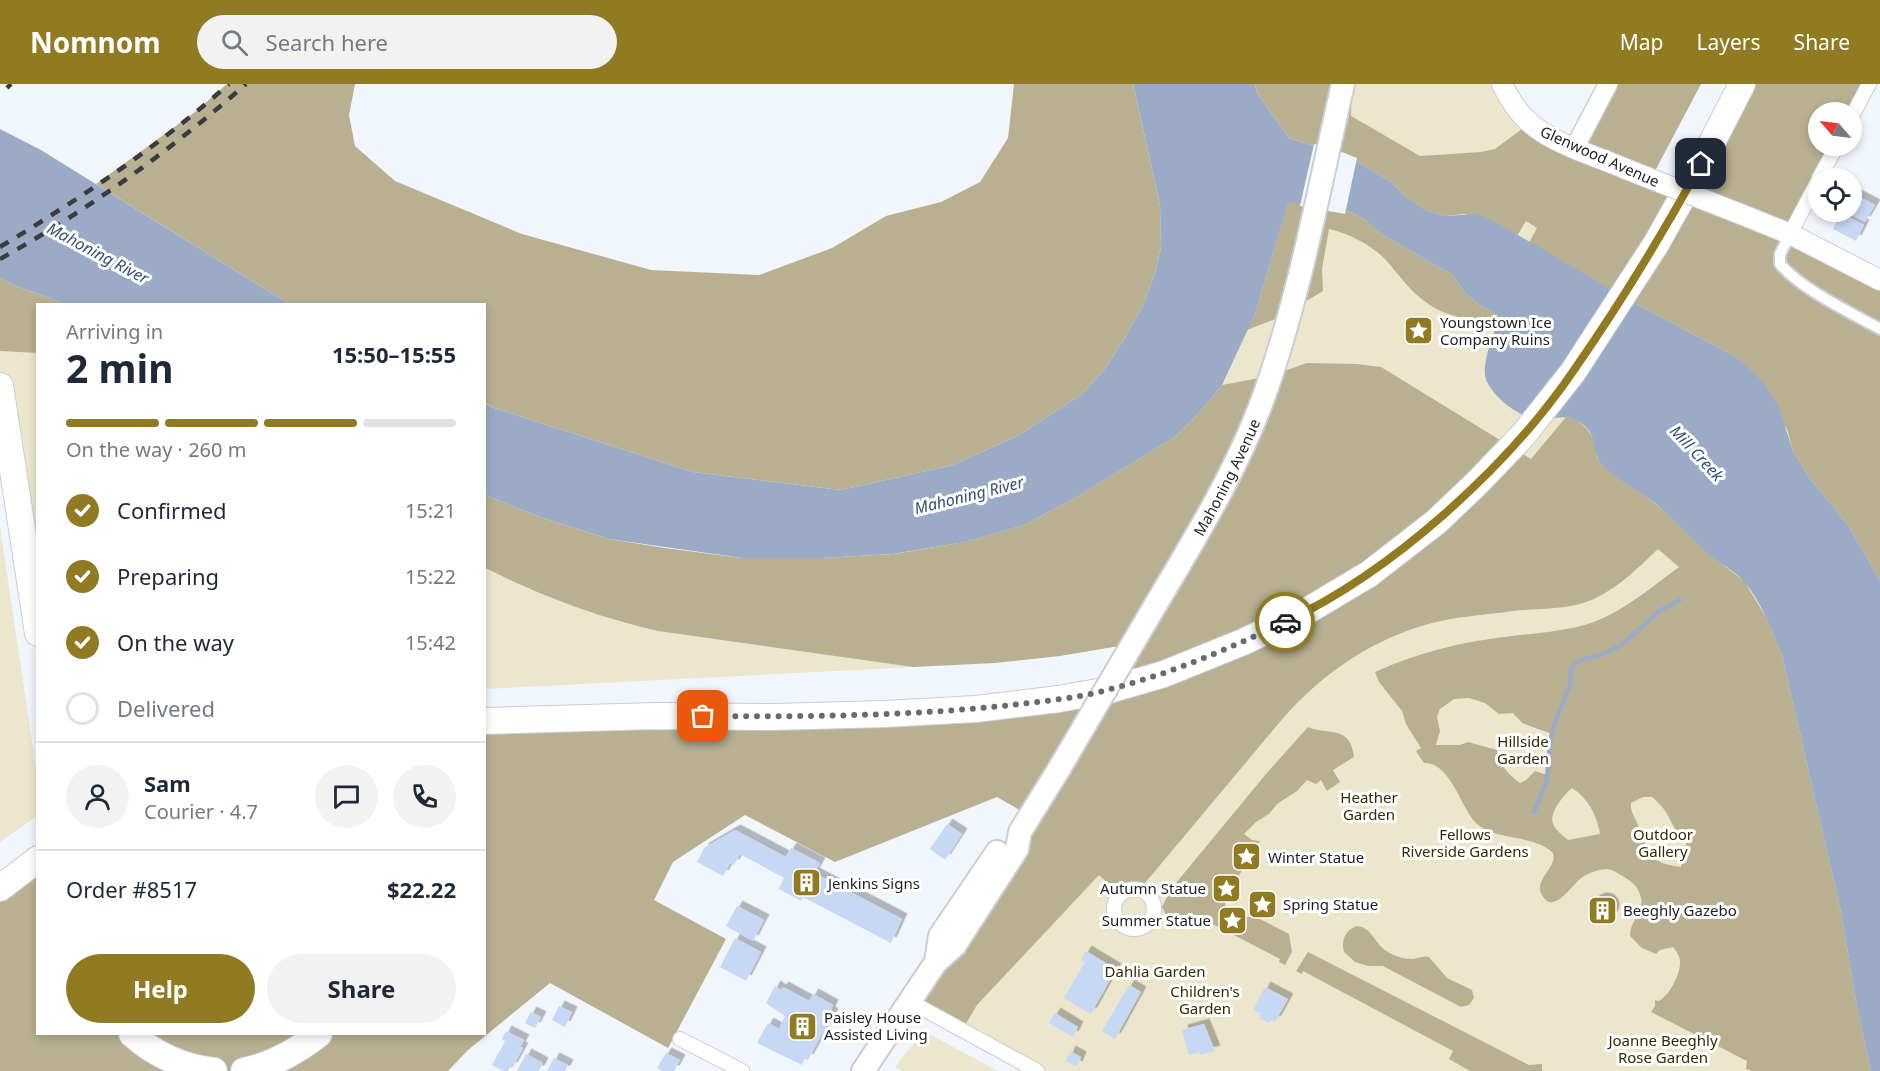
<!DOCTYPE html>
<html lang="en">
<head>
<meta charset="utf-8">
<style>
	:root { --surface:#fff; --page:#f2f2f3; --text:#1f2937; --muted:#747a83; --line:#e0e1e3; --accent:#917b22 }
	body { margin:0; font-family:"Noto Sans",sans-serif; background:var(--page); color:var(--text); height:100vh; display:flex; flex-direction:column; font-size:22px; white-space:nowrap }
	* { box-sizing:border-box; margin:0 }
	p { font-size:20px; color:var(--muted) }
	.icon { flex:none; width:33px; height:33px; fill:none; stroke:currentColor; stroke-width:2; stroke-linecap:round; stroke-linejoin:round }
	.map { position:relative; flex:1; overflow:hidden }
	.drawer { position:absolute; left:36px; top:219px; width:450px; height:732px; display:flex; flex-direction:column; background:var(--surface); border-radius:0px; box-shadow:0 3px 9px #0003 }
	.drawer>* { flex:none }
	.needle { width:39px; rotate:298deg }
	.controls { position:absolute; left:1808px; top:18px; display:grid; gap:12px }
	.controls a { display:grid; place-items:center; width:54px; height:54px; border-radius:50%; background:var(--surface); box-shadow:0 3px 9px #0003; font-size:30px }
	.pin { position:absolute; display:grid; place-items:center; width:51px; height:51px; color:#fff; margin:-26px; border-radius:12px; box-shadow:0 3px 9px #0006 }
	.courier { position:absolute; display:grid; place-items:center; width:60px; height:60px; margin:-30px; border:4px solid #917b22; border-radius:50%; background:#fff; color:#222; box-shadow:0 2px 8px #0007 }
	.summary em { font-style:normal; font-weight:700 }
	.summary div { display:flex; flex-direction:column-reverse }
	.summary { display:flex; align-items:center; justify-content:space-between; height:102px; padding:0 30px }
	h1 { font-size:39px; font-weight:700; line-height:45px }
	.bar { display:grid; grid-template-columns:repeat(4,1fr); gap:9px 6px; align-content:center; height:72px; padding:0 30px }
	.bar i { height:8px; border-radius:4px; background:var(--line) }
	.bar .on { background:var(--accent) }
	.bar p { grid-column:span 4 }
	.line { display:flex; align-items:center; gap:15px; padding:0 30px; border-top:2px solid var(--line) }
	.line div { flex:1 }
	.round { display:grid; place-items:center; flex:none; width:63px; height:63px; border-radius:32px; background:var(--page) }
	ol { padding:0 30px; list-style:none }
	li { display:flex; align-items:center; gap:18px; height:66px }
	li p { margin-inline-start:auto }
	li .icon { padding:6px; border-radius:50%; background:var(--accent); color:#fff; stroke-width:4 }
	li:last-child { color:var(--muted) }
	li i { width:33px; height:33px; border:3px solid var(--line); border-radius:50% }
	.primary-button { display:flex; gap:12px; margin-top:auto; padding:12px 30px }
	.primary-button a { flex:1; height:69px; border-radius:36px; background:var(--accent); color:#fff; font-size:24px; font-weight:700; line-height:69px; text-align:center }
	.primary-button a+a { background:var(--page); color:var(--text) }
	header { display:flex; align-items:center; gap:36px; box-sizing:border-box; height:84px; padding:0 30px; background:var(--accent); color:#fff }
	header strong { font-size:28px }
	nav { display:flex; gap:33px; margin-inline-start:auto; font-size:21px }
	.search { width:420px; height:54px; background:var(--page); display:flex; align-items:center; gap:15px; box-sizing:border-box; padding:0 21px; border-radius:33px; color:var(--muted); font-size:22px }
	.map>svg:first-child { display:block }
</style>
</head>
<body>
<header>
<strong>Nomnom</strong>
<div class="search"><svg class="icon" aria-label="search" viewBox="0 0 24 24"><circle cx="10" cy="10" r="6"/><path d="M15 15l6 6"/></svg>Search here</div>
<nav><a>Map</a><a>Layers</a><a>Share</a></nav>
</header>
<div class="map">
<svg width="1880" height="987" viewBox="0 0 1880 987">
	<defs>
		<filter id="shadow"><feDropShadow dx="5.5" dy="-5.5" stdDeviation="0" flood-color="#0004"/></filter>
	</defs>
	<rect width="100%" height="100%" fill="#f1f6fd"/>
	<g fill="#ece6cd">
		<polygon points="1347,0 1502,0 1519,28 1880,196 1880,987 1037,987 909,917 1132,560 941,462 1255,230 1283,140 1294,90"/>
		<polygon points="0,267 37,269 37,549 0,302"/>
		<polygon points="0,443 38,698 37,732 0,758"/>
		<path d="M484,484c60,29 110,48 174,63l255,36 -428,22z"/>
		<polygon points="927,949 998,987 902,987 895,983 919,953"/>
	</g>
	<g fill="#b8b091" fill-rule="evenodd">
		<polygon points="227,0 355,0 349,31 355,62 395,97 522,150 651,186 759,191 832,164 886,132 941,118 980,98 1008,54 1014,0 1133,0 1160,121 1161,163 1154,192 1143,221 1123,257 1104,286 1081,311 1019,351 953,381 841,406 693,388 494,324 485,319 484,220 289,220 96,100 195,28"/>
		<polygon points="1255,0 1352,0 1351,32 1420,72 1481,68 1495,65 1530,39 1575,63 1608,0 1701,0 1655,87 1685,109 1742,0 1869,0 1851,28 1818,28 1818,62 1837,62 1790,150 1880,196 1880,497 1848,441 1811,396 1793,367 1787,345 1738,274 1638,221 1529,159 1537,144 1526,137 1517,152 1494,137 1464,130 1445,132 1426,126 1406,113 1390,97 1350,74 1289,54 1257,9"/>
		<path d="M1288,118l16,1 47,9 13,7 17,15 72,41 11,17 13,11 22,13 -2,8c-22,-4 -48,-6 -67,-19 -19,-12 -30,-29 -45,-46 -14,-14 -37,-26 -56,-30l-7,40 1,22 -45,27 -31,12 8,-16z"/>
		<polygon points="0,194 13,201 67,220 38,220 37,269 0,267"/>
		<path d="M1307,279l50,1 24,3 150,92 35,-42 11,3 10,9 8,12 2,16 5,8 46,33 32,26 30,31 34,26 22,36 16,38 59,257 17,100 13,59h-119l-6,-2 1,-8 -96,-49 4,-6v-6l4,1c11,-6 22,-28 21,-40 0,-5 -4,-10 -7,-14l-13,3 -4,4 -14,-6 -12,-12c-1,-14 15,-24 11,-38 -2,-10 -8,-16 -17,-21 -5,-3 -10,-7 -17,-8 -8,0 -19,4 -26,9 -9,7 -28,38 -39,17 -9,-16 16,-27 11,-42 -19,-19 -59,-12 -77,-30 -14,-13 -26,-62 -52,-60l-8,-12 5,-3 -15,-24 -4,-13 -23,-29 -4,-10c43,-20 90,-31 137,-36 28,-3 55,-5 82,-14 31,-12 58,-35 85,-55l-21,-18c-20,19 -39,38 -64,50 -23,11 -56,9 -81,12 -27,4 -55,5 -81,12 -58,15 -108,49 -148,94l-144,172 -14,1 -6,4 -21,-19 -122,130 -15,25 -53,-29 121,-185 -33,-19 -162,65 -90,-47 -72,47 -19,38 72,39 -58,109 -118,-65 -82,67 -20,21h-448v-183l37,-30 1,176h446l1,-313 619,-30 27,-47 -71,12 -65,7 -82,4 -255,-36c-64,-15 -114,-34 -173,-63v-73l55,22 69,22 56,9 77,10h80l72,-4 71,-12 59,-17 49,-26 102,-62 25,-25 22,-27 48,-9zM1469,614l16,5 14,11 14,-1 9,10 30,11 -5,41 -12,-4 -9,9 -6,3c-9,-6 -24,-21 -23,-33l-29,-8 -8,3h-24l4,-14 -3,-14 3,-8 14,-10zM1572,704c16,10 25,27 28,46l-32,6c-5,-4 -11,-9 -14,-14 -7,-12 10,-31 18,-38zM1643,713h9c4,3 8,7 11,11 9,12 10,24 24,32l-6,27c-35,-5 -32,-14 -43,-42 -3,-8 -8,-13 -7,-22z"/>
		<path d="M1308,643c21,9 42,-3 46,30l-21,13 7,12 -13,9 -6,-11 -5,4 -9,-4 -10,11 -20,13 -8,10 -13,8 -12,12 8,6 8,1c-5,8 -10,16 -15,25 -8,14 -30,36 -14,52l19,-1 10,2 29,15 3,18 -7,13 -6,-3 1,-3 -85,-44 -8,12 -21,-12 -4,-8 9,-18 95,-115z"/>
		<path d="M1357,842c15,1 18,19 31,26 7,4 15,7 23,7 7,0 11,-4 18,-2l18,21 25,12 2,8 -5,7 -8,2 -78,-41h-15l-13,-4 -11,-10c-3,-12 1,-22 13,-26z"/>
		<polygon points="1308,868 1529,981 1542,980 1542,987 1470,987 1449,975 1453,967 1303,887 1302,890 1296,887"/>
	</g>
	<g fill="#9babc6">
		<path d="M1133,0h122l2,9 32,45 61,20 40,23 16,16 20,13 19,6 32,-2 17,7 144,84 100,53 26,25 14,22 15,46 18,29 37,45 32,56v490h-9l-13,-59 -17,-100 -59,-257c-11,-25 -20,-53 -38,-73 -9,-12 -25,-18 -36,-28 -20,-19 -38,-40 -60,-56 -15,-11 -32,-19 -45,-32 -13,-13 -2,-33 -26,-45 -9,-5 -17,-4 -27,-2 -24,4 -52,-16 -63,-37 -8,-15 8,-49 12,-66l-22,-13 -13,-11 -11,-17 -72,-41 -17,-15 -13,-7 -47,-9h-16l-33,111 -33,71 -22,27 -25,25 -102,62 -49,26 -59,17 -72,12 -71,4h-80l-133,-19 -69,-22 -55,-22 -1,-92 10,5 199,64 148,18 112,-25 66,-30 62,-40 23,-25 19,-29 20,-36 11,-29 7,-29 -1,-42z"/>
		<polygon points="0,45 41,66 289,220 67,220 13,201 0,194"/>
	</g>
	<polygon fill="#f1f6fd" points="1314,60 1332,64 1357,74 1345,130 1300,122"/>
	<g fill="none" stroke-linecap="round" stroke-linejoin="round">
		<polyline stroke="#9babc6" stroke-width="4.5" points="1534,728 1547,696 1550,657 1555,638 1570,601 1571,585 1577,578 1584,575 1603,570 1622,561 1659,527 1680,516"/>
	</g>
	<g fill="#c6d8f4" filter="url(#shadow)">
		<polygon points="1852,109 1875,121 1865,138 1845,128 1851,128"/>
		<polygon points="1841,129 1864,141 1856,157 1833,145"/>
		<polygon points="947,740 962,750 945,776 930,765"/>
		<polygon points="735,746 786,773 791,764 820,779 814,789 902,835 891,859 803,813 801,817 779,805 784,794 740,770 734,781 730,779 723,792 697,778 704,764"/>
		<circle cx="1602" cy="826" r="12"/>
		<polygon points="737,822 764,836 753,857 726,842"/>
		<polygon points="735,854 761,868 746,897 720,883"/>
		<polygon points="1086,867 1116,885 1091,930 1064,914 1085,878 1081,876"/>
		<polygon points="1129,901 1141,908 1115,955 1102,947"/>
		<polygon points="775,902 781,906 783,903 809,917 813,910 833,921 830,928 833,930 808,976 805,974 802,981 757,959 768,939 779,945 785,932 766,919"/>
		<polygon points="1265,903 1288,915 1275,938 1271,936 1269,939 1259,934 1261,930 1253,926"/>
		<polygon points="559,922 572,928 565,943 552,936"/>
		<polygon points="531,928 541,933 535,944 525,939"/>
		<polygon points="1055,929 1078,943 1073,953 1049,939"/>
		<polygon points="1204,940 1215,967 1200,971 1199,968 1189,971 1182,946"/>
		<polygon points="506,947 524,956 520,963 523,964 512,984 510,983 508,987 503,987 492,981 505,957 502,955"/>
		<polygon points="1070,967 1081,973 1077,983 1066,977"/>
		<polygon points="666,969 680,976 674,987 662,987 657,984"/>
		<polygon points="526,970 543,979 539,987 517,987"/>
		<polygon points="554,974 568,981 565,987 547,987"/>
	</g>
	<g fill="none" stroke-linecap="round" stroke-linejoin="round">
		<defs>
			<path id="pedestrian" d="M1790,150l-10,20v10c22,26 70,48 100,65"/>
			<g id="minor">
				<polyline points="1851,34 1869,0"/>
				<polyline points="1819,94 1837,62"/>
				<polyline points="1790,150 1818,97"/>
				<circle cx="1134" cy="825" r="20"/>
				<polyline points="909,917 1037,987"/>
				<polyline points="680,955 742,987"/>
			</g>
			<polyline id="tertiary" points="1575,63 1608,0"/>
			<g id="secondary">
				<path d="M1502,0c7,14 15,28 27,38 24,22 67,34 97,47"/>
				<polyline points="1748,133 1790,150 1880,196"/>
			</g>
			<g id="primary">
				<path id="s1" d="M1146,537c43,-73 89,-145 118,-225 36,-101 55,-208 79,-312"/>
				<polyline points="936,878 940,852 997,768"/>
				<polyline points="863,987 936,878 955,861 1017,765 1020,748 1059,685"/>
			</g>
			<g id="motorway">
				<polyline points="0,302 38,549"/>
				<polyline points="484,637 656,632 773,633 885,630 976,625 1059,615 1109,606 1164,590 1243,558 1302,530 1369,490 1436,438 1476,400 1524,350 1573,288 1656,160 1701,80 1742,0"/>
				<polyline points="0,804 38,775"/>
				<path d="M132,950c23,21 51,33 82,37"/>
				<path d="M244,987c29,-6 52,-19 75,-37"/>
			</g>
		</defs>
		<use href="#pedestrian" stroke="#c8cdd6" stroke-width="14"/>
		<use href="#minor" stroke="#c8cdd6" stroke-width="16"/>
		<use href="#tertiary" stroke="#c8cdd6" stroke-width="21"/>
		<use href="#secondary" stroke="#c8cdd6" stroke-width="22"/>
		<use href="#primary" stroke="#c8cdd6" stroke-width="26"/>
		<use href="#motorway" stroke="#c8cdd6" stroke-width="28"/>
		<use href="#pedestrian" stroke="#fff" stroke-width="10"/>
		<use href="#minor" stroke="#fff" stroke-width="14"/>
		<use href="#tertiary" stroke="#fff" stroke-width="18"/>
		<use href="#secondary" stroke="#fff" stroke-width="20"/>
		<use href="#primary" stroke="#fff" stroke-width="22"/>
		<use href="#motorway" stroke="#fff" stroke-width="26"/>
		<g stroke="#393c3f" stroke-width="4.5" stroke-dasharray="10 10" stroke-linecap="butt">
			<polyline points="7,4 11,0"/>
			<path d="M0,163c81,-49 159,-101 229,-163"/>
			<path d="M0,175c88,-49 170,-108 246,-175"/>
		</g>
		<defs>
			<polyline id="secondary-bridge" points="1626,85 1748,133"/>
			<polyline id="primary-bridge" points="1059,685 1146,537"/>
		</defs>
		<use href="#secondary-bridge" stroke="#c8cdd6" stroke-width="22" stroke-linecap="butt"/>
		<use href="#primary-bridge" stroke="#c8cdd6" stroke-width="26" stroke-linecap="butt"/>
		<use href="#secondary-bridge" stroke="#fff" stroke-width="20"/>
		<use href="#primary-bridge" stroke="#fff" stroke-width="22"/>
	</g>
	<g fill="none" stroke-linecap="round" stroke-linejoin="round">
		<path stroke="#676a6f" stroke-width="6" stroke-dasharray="0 10.8" d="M703,632c103,1 207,0 309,-11 33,-4 67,-7 99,-16 61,-16 118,-40 174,-67"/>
		<path stroke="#917b22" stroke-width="8" d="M1285,538c107,-50 223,-155 289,-252 46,-66 88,-135 127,-206"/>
	</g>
	<defs>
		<symbol id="sight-square" viewBox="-11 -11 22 22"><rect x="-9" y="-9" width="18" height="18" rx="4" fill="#917b22" stroke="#fff"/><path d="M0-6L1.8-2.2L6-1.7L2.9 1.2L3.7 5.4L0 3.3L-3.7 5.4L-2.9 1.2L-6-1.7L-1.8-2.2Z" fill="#fff"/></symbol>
		<symbol id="building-square" viewBox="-11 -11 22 22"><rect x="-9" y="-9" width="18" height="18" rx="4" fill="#917b22" stroke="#fff"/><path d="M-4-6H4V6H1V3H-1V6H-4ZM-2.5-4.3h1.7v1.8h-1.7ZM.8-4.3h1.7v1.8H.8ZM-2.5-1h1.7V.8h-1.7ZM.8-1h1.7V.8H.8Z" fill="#fff"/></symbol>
	</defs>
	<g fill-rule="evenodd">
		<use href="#sight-square" x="1402" y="230" width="33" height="33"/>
		<use href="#sight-square" x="1230" y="756" width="33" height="33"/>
		<use href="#building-square" x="790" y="782" width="33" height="33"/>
		<use href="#sight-square" x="1210" y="788" width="33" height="33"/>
		<use href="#sight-square" x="1246" y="804" width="33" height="33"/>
		<use href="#building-square" x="1586" y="810" width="33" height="33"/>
		<use href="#sight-square" x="1216" y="820" width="33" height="33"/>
		<use href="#building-square" x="786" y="926" width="33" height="33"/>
	</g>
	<g text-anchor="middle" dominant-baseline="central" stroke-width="6" stroke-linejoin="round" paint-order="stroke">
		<g font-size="15" fill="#1d1f22" stroke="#fff">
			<text transform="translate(1600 72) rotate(24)">Glenwood Avenue</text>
			<text stroke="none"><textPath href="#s1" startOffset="165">Mahoning Avenue</textPath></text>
		</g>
		<g font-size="15" fill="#1d1f22" stroke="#fff" text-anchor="start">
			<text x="1440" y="238">Youngstown Ice<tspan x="1440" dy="17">Company Ruins</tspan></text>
			<text x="1268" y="773">Winter Statue</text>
			<text x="828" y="799">Jenkins Signs</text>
			<text x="1206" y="804" text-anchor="end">Autumn Statue</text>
			<text x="1283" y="820">Spring Statue</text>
			<text x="1623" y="826">Beeghly Gazebo</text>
			<text x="1211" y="836" text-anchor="end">Summer Statue</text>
			<text x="824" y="933">Paisley House<tspan x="824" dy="17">Assisted Living</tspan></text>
		</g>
		<g font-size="15" fill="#352b01" stroke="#fff">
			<text x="1523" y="657">Hillside<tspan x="1523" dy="17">Garden</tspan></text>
			<text x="1369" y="713">Heather<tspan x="1369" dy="17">Garden</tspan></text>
			<text x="1465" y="750">Fellows<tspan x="1465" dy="17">Riverside Gardens</tspan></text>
			<text x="1663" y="750">Outdoor<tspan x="1663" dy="17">Gallery</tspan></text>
			<text x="1155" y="887">Dahlia Garden</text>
			<text x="1205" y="907">Children's<tspan x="1205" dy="17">Garden</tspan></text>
			<text x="1663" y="956">Joanne Beeghly<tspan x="1663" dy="17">Rose Garden</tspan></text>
		</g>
		<g font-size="16" font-style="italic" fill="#364e76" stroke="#fff">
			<text transform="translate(98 169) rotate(28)">Mahoning River</text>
			<text transform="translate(1697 369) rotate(47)">Mill Creek</text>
			<text transform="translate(969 411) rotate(-14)">Mahoning River</text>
		</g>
	</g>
</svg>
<div class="controls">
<a><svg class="needle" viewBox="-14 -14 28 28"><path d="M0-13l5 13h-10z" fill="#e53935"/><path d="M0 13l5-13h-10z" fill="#747a83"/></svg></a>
<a><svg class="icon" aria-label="locate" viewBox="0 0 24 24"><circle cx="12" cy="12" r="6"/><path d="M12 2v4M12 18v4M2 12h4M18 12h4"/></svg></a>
</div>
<div class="pin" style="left:703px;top:632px;background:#ea580c"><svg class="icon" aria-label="bag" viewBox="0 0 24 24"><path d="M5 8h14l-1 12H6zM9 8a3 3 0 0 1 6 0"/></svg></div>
<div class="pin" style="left:1701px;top:80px;background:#1f2937"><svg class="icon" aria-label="home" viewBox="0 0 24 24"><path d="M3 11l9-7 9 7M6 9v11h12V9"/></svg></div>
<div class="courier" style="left:1285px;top:538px"><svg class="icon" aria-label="car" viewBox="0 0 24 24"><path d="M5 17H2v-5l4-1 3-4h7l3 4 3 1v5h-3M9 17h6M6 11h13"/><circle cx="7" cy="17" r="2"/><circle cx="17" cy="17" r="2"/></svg></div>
<section class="drawer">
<div class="summary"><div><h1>2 min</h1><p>Arriving in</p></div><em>15:50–15:55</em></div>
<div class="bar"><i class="on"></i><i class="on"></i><i class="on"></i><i></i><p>On the way · 260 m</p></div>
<ol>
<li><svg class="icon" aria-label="check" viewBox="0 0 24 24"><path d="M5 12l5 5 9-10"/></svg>Confirmed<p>15:21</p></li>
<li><svg class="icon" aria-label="check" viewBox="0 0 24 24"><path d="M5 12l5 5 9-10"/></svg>Preparing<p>15:22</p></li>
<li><svg class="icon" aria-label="check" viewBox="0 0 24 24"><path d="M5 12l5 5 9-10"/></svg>On the way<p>15:42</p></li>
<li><i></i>Delivered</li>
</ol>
<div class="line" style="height:108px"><a class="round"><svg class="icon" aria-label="person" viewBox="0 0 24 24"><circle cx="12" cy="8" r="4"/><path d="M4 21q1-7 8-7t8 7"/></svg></a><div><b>Sam</b><p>Courier · 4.7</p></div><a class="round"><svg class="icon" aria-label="chat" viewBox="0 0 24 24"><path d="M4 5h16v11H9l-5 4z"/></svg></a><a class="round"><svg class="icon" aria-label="phone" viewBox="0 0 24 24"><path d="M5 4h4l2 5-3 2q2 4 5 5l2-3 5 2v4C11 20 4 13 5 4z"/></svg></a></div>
<div class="line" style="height:78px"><div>Order #8517</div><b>$22.22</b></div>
<div class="primary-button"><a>Help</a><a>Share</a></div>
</section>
</div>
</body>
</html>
